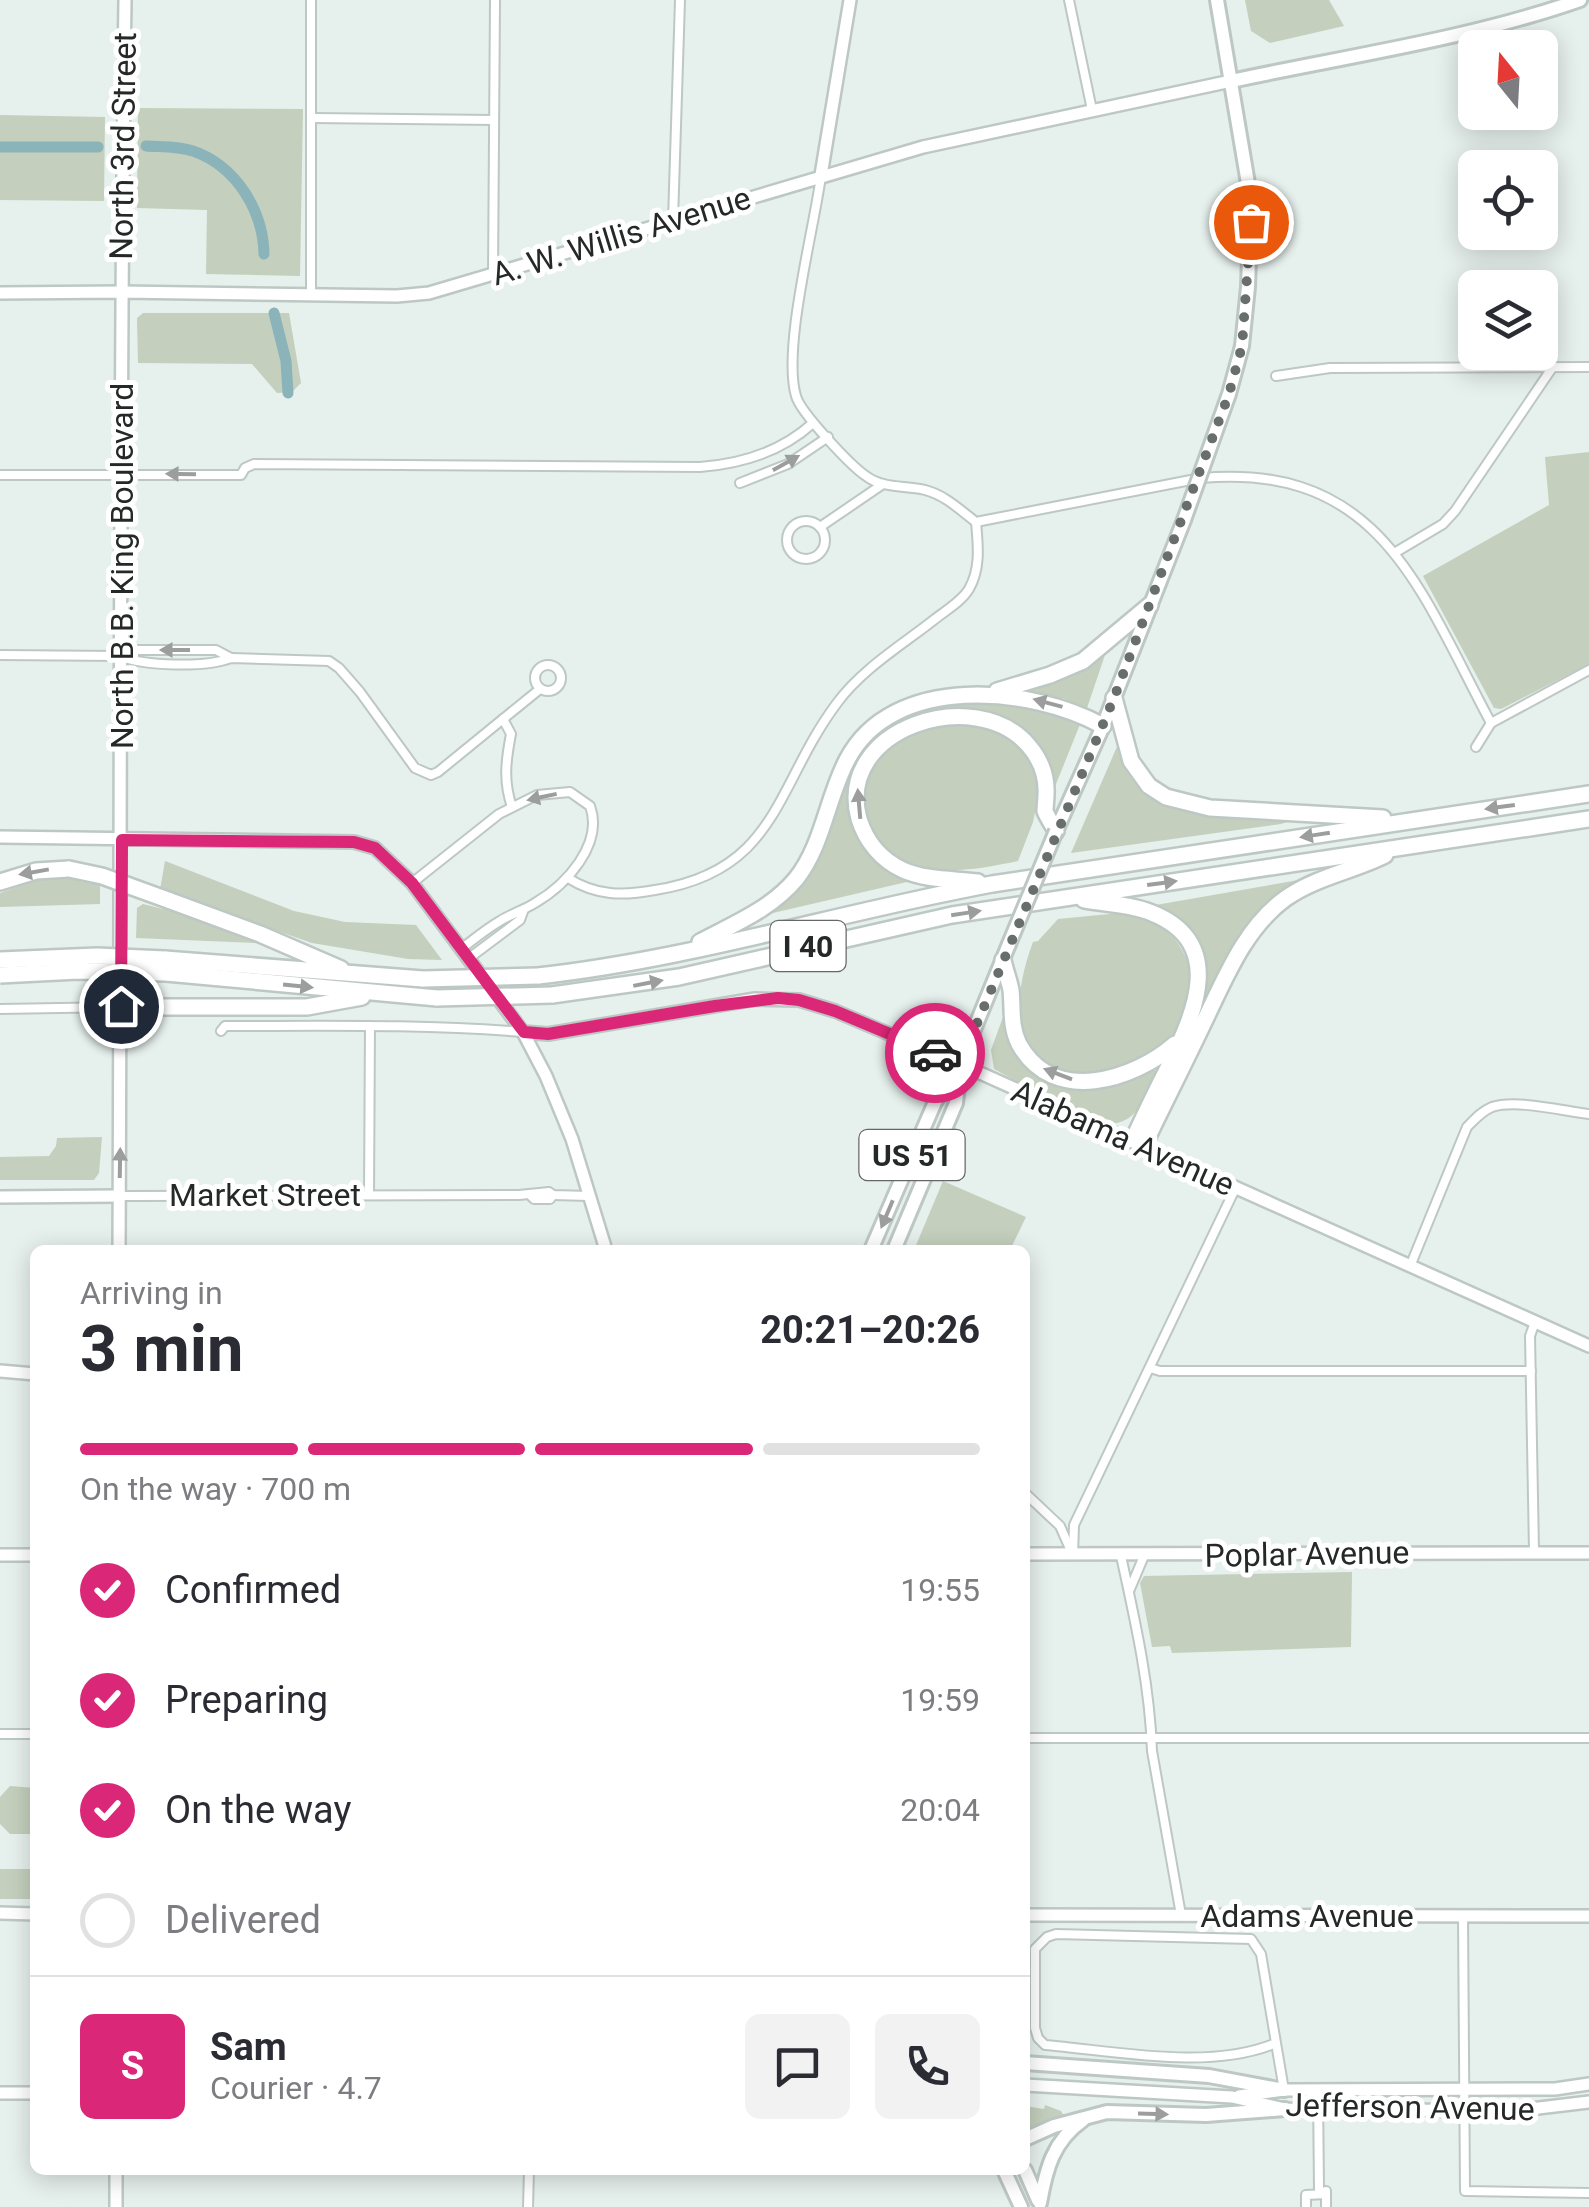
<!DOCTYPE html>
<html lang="en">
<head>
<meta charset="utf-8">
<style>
	:root { --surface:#fff; --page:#f2f2f3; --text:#2b2b33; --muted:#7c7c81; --line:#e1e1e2; --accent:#db2777 }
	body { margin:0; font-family:Roboto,sans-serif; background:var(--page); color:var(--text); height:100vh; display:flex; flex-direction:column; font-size:38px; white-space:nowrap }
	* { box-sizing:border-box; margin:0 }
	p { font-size:32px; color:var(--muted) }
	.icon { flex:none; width:55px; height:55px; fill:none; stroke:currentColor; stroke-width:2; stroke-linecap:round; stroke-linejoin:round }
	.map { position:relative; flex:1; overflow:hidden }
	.panel { position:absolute; left:30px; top:1245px; width:1000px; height:930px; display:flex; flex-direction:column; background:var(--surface); border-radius:15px; box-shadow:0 5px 25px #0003 }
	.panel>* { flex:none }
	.needle { width:65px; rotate:342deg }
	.tools { position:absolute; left:1458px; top:30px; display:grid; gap:20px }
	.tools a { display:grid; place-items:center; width:100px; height:100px; border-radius:15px; background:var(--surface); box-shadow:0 5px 25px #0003; font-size:50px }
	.pin { position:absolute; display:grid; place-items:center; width:85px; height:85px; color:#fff; margin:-42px; border:5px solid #fff; border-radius:50%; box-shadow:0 2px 10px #0007 }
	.courier { position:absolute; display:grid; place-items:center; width:100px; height:100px; margin:-50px; border:8px solid #db2777; border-radius:50%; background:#fff; color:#222; box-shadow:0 2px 12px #0007 }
	.summary em { font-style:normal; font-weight:700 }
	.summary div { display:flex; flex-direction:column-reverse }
	.summary { display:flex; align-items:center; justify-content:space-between; height:170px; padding:0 50px }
	h1 { font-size:65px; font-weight:700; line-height:75px }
	.bar { display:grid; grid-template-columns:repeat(4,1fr); gap:15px 10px; align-content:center; height:120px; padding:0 50px }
	.bar i { height:12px; border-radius:8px; background:var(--line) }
	.bar .current { background:var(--accent) }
	.bar p { grid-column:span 4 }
	.line { display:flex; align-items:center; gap:25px; padding:0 50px; border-top:2px solid var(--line) }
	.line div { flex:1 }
	.round { display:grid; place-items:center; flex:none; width:105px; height:105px; border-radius:15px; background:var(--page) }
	ol { padding:0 50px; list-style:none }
	li { display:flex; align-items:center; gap:30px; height:110px }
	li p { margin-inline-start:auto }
	li .icon { padding:10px; border-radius:50%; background:var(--accent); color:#fff; stroke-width:4 }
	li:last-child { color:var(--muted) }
	li i { width:55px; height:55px; border:5px solid var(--line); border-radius:50% }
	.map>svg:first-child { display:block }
</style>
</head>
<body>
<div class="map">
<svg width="1589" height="2207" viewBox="0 0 1589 2207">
	<rect width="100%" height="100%" fill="#e6f0ec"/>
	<g fill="#c4cfbd">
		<polygon points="1245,0 1329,0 1344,26 1270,43 1251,31"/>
		<polygon points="138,108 303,109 300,276 206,274 207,210 137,208"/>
		<polygon points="0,115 105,117 104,201 0,200"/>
		<polygon points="143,313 289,313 301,383 292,392 277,393 252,364 138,363 137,318"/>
		<polygon points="1589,452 1589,664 1501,709 1494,708 1423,576 1549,505 1545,457"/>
		<polygon points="1107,649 1086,711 1065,699 1018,690"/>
		<path d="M973,700l39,1 69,21 -31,77 -6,-38 -72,-48 -99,33 -18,77 56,58 -151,35 34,-28 62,-133c33,-41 67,-44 117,-55z"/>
		<path d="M962,724c50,7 70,24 80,73l-4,1 -5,24 -15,39c-33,7 -76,15 -108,4 -58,-21 -62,-99 -8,-128 18,-9 40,-11 60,-13z"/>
		<polygon points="1119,742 1147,793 1296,819 1281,824 1071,853"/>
		<polygon points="165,861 294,911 345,922 416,925 442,960 408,959 312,943 160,890"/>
		<polygon points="65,877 100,885 100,904 0,907 0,893 39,879"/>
		<polygon points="1310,878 1273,900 1203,1011 1201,1010 1206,989 1205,966 1150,906"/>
		<polygon points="143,904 202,919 259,943 136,938 137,908"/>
		<path d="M1120,913c29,4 55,17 66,45 49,119 -230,192 -153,-16l5,-1 20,-22z"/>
		<path d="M1007,1006l25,63 88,13 33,-12 5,2c-12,22 -19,50 -47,52l-52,-20 -65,-35 -3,-19z"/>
		<polygon points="102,1137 99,1173 94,1180 0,1180 0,1157 49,1156 56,1146 57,1138"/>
		<polygon points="943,1181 1026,1217 1010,1250 914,1250"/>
		<polygon points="1352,1572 1351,1647 1172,1653 1170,1646 1152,1647 1140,1583 1144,1576"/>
		<polygon points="10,1786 35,1788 33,1834 10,1834 0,1824 0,1797"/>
		<rect x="0" y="1869" width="35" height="30"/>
		<polygon points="1045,2105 1061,2111 1064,2116 1025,2133 1025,2106 1044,2109"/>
	</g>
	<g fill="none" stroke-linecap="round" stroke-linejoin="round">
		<g stroke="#8ab3ba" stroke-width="11">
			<path d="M146,146c15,1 32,0 47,5 43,15 70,59 71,103"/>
			<polyline points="0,147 98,147"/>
			<polyline points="274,313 286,361 288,393"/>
		</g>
		<defs>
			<g id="street">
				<polyline points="311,0 311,294"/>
				<polyline points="1069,0 1092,110"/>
				<polyline points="313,118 494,120"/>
				<path d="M821,176c-7,53 -39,173 -25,220 4,16 55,70 70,80 17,13 39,9 59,14 20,5 35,20 51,32l225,-44c180,-16 219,113 290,245l-15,24"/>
				<polyline points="673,220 680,0"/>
				<polyline points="493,275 495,0"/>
				<polyline points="1276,376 1330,368 1589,367"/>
				<path d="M0,475h241l4,-7 9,-4 446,3c42,-3 82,-16 113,-44"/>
				<polyline points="740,483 788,464 828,437"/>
				<circle cx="806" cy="540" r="19"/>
				<polyline points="820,527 883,484"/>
				<polyline points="1396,552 1443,524 1455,511 1552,368"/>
				<path d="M0,655l119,1c26,10 86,12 112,2l98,3 10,7 21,24 55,76 16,7 7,-3 65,-53"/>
				<polyline points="119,656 134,650 216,650 231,658"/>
				<circle cx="548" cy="678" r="13"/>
				<polyline points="1491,723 1589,670"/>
				<path d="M512,807c-9,-26 -6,-47 -1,-73l-8,-15 37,-30"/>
				<path d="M568,878c28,18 55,18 87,12 123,-19 120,-104 182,-187 25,-34 65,-58 98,-84 10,-8 27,-18 34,-30 12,-21 9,-44 7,-67"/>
				<path d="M412,883l87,-69 38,-19 33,-3 20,14c14,38 -24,79 -55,97 -11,7 -24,11 -35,18 -14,8 -27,19 -39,28"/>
				<polyline points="468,959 520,920 524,909"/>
				<polyline points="0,1009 120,1007"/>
				<path d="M221,1031l4,-5c100,0 199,-2 298,6"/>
				<polyline points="369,1195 370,1026"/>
				<polyline points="530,1195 534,1199 550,1199 553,1195"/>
				<polyline points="119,1196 519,1195 549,1192 553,1195 589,1196"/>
				<path d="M1411,1264l56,-137c8,-8 15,-16 25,-20 24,-8 71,4 97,7"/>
				<polyline points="1150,1368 1160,1371 1531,1371"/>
				<polyline points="1025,1493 1060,1526 1071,1551"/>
				<polyline points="1534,1551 1530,1336 1535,1322"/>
				<polyline points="1073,1555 1074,1525 1235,1189"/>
				<path d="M1121,1556c14,64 29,130 31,195l29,164"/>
				<polyline points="1130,1589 1144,1556"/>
				<polyline points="0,1734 35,1734"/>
				<polyline points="1025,1738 1589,1738"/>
				<polyline points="1463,1916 1465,2191 1589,2193"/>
				<path d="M1276,2043l-15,-89 -10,-15 -195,-5 -9,3 -12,12v79l3,10 7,7c71,6 165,26 231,-2l8,47"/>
				<polyline points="1318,2091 1319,2189"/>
				<polyline points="528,2207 529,2170"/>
				<polyline points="1306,2207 1306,2195 1326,2194"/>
				<polyline points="1326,2207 1326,2191"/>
			</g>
			<g id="secondary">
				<polyline points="821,175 850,0"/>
				<polyline points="0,293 122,292 397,296 429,293 923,147 1231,81"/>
				<polyline points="0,837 354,842 375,848 412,883 523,1032 546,1076 572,1139 606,1250"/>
				<polyline points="523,1032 548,1034 755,999 799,1000 835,1011 960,1064 1589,1346"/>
				<polyline points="0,1197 119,1196"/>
				<path d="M119,1250c2,-417 0,-833 6,-1250"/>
				<polyline points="0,1371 35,1374"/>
				<polyline points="1025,1554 1589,1553"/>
				<polyline points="0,1555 35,1555"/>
				<polyline points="0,1913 35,1914"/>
				<polyline points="1025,1915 1589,1916"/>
				<polyline points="1025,2085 1232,2097 1285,2109 1514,2111 1589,2102"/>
				<polyline points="0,2093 35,2093"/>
				<polyline points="1239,2096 1284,2090 1555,2089 1589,2084"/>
				<polyline points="116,2207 116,2170"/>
			</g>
			<g id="primary">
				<polyline points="1217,0 1251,201 1248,287 1242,346"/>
				<path d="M1231,81c116,-25 237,-42 349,-81"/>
				<polyline points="1056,831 1103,726 1184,520"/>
				<polyline points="871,1250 935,1102 960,1064 1009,944"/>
				<polyline points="894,1250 956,1103 960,1066"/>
				<polyline points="1025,2063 1209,2076 1284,2090"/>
				<polyline points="1025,2139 1054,2126 1107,2112 1206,2115 1285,2109"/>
				<polyline points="1004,2170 1021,2207"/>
				<polyline points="1025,2170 1038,2200"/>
				<path d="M1040,2203c6,-34 13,-62 43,-83"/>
			</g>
			<g id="highway">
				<polyline points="997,691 1050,675 1083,661 1150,605"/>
				<polyline points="1114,698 1131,761 1149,786 1166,797 1210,808 1383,818"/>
				<polyline points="0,882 36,871 69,869"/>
				<path d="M978,882c-24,-3 -53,-2 -75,-12 -22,-10 -37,-29 -44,-51 -25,-91 117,-136 170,-73 12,14 18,31 17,49 0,3 -1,13 -1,16 2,6 8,14 11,20"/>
				<polyline points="168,900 260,934 341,969"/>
				<path d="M1084,900c21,4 47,4 68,13 74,30 43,99 18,151 -13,25 -25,50 -37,76"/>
				<path d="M700,942c34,-18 71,-33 96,-63 27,-34 31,-81 51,-119 45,-87 184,-74 256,-34"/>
				<polyline points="165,959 423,979"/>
				<path d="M1003,960c2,10 6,20 8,30 2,19 -1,36 8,54 34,62 115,36 156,0"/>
				<polyline points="166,973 437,998"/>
				<path d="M538,976c154,-17 302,-64 454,-92l597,-90"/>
				<polyline points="552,995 679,977 952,915 1589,819"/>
				<polyline points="121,1007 307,1007 362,997"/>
				<path d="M1144,1145c19,-40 39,-79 58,-119 22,-45 42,-98 84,-128 30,-21 67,-27 99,-43"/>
			</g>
		</defs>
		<use href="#street" stroke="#bdc8c4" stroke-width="12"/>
		<use href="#secondary" stroke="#bdc8c4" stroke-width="16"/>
		<use href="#primary" stroke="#bdc8c4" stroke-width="18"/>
		<use href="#highway" stroke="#bdc8c4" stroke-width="20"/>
		<use href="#street" stroke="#fff" stroke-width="8"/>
		<use href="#secondary" stroke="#fff" stroke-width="11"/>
		<use href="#primary" stroke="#fff" stroke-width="12"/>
		<use href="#highway" stroke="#fff" stroke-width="15"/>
		<defs>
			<g id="primary-bridge">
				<polyline points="1184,520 1229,394 1242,346"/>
				<polyline points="1009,944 1056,831"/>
			</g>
			<g id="highway-bridge">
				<polyline points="69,869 102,876 168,900"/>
				<polyline points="0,960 97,956 165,959"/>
				<polyline points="0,975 78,971 166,973"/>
				<polyline points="423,979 538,976"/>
				<polyline points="437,998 552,995"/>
			</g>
		</defs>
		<use href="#primary-bridge" stroke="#bdc8c4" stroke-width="18" stroke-linecap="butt"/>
		<use href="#highway-bridge" stroke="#bdc8c4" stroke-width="20" stroke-linecap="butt"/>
		<use href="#primary-bridge" stroke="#fff" stroke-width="12"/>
		<use href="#highway-bridge" stroke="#fff" stroke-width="15"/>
	</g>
	<defs><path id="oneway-solid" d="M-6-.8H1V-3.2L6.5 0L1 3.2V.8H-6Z" transform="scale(2.5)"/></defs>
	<g fill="#9c9e9d">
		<use href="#oneway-solid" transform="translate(786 463) rotate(-29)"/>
		<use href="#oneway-solid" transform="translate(181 474) rotate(-179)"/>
		<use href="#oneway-solid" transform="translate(175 650) rotate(-180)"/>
		<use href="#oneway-solid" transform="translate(1048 703) rotate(-165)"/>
		<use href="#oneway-solid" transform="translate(542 797) rotate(168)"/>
		<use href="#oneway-solid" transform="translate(859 804) rotate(-95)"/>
		<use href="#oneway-solid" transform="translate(1500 807) rotate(172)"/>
		<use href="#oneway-solid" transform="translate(1315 835) rotate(171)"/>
		<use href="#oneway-solid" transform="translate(34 872) rotate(170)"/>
		<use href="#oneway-solid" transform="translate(1162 883) rotate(-8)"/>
		<use href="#oneway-solid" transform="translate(966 913) rotate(-9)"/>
		<use href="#oneway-solid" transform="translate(648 983) rotate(-11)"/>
		<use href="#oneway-solid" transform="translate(298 986) rotate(6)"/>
		<use href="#oneway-solid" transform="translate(1058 1074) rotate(-159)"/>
		<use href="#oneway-solid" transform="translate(120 1163) rotate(-89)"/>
		<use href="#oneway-solid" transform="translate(887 1214) rotate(113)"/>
		<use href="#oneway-solid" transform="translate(1153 2114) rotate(2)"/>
	</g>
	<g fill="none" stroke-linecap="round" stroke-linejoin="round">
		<polyline stroke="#686e6b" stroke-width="10" stroke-dasharray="0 18" points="935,1053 960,1064 1114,698 1229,394 1242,346 1251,222"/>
		<polyline stroke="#db2777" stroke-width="12" points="121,1006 122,840 354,842 375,848 412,883 524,1032 548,1034 715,1006 778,998 799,1000 835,1011 935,1053"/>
	</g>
	<g text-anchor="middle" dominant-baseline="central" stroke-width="10" stroke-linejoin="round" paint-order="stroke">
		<g fill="#fff" stroke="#666867" stroke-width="2.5">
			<rect x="770.5" y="921" width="75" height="50" rx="8"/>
			<rect x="859.5" y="1130" width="105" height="50" rx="8"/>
		</g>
		<g font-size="30" font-weight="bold" fill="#242826">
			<text x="808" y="946">I 40</text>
			<text x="912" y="1155">US 51</text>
		</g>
		<g font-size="32" fill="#242826" stroke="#fff">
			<text transform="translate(123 146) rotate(-89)">North 3rd Street</text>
			<text transform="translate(621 236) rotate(-17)">A. W. Willis Avenue</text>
			<text transform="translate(122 566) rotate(-90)">North B.B. King Boulevard</text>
			<text transform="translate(1123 1138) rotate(24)">Alabama Avenue</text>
			<text x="265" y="1195">Market Street</text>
			<text transform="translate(1307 1554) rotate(-1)">Poplar Avenue</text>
			<text x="1307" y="1916">Adams Avenue</text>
			<text transform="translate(1410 2107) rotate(1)">Jefferson Avenue</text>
		</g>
	</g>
</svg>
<div class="tools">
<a><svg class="needle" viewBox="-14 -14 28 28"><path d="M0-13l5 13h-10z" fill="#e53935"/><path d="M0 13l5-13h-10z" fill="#7c7c81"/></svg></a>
<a><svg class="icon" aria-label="locate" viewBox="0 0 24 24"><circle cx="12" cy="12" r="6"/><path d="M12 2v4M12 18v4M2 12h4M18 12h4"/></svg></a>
<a><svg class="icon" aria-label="layers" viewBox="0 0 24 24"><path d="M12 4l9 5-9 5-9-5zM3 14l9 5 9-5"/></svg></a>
</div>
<div class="pin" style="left:1251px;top:222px;background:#ea580c"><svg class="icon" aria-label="bag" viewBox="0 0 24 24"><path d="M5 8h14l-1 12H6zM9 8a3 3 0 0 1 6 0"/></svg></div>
<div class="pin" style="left:121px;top:1006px;background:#1f2937"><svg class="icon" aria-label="home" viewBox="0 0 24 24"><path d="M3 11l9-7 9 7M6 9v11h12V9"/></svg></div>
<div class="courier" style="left:935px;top:1053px"><svg class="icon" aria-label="car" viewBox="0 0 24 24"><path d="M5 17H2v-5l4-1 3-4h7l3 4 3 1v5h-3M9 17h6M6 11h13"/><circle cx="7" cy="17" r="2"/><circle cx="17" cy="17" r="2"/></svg></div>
<section class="panel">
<div class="summary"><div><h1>3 min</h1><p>Arriving in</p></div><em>20:21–20:26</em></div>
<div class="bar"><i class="current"></i><i class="current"></i><i class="current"></i><i></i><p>On the way · 700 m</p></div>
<ol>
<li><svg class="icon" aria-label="check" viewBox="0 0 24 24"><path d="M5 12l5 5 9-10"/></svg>Confirmed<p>19:55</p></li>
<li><svg class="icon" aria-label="check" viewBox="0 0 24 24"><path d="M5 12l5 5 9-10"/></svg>Preparing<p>19:59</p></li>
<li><svg class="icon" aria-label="check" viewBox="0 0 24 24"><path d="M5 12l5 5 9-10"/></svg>On the way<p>20:04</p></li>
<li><i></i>Delivered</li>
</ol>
<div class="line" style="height:180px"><b class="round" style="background:var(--accent);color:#fff">S</b><div><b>Sam</b><p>Courier · 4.7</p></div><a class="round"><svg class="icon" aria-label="chat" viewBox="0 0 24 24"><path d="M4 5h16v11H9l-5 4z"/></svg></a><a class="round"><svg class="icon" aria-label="phone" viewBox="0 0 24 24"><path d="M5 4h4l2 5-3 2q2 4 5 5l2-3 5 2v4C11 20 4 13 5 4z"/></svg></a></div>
</section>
</div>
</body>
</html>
